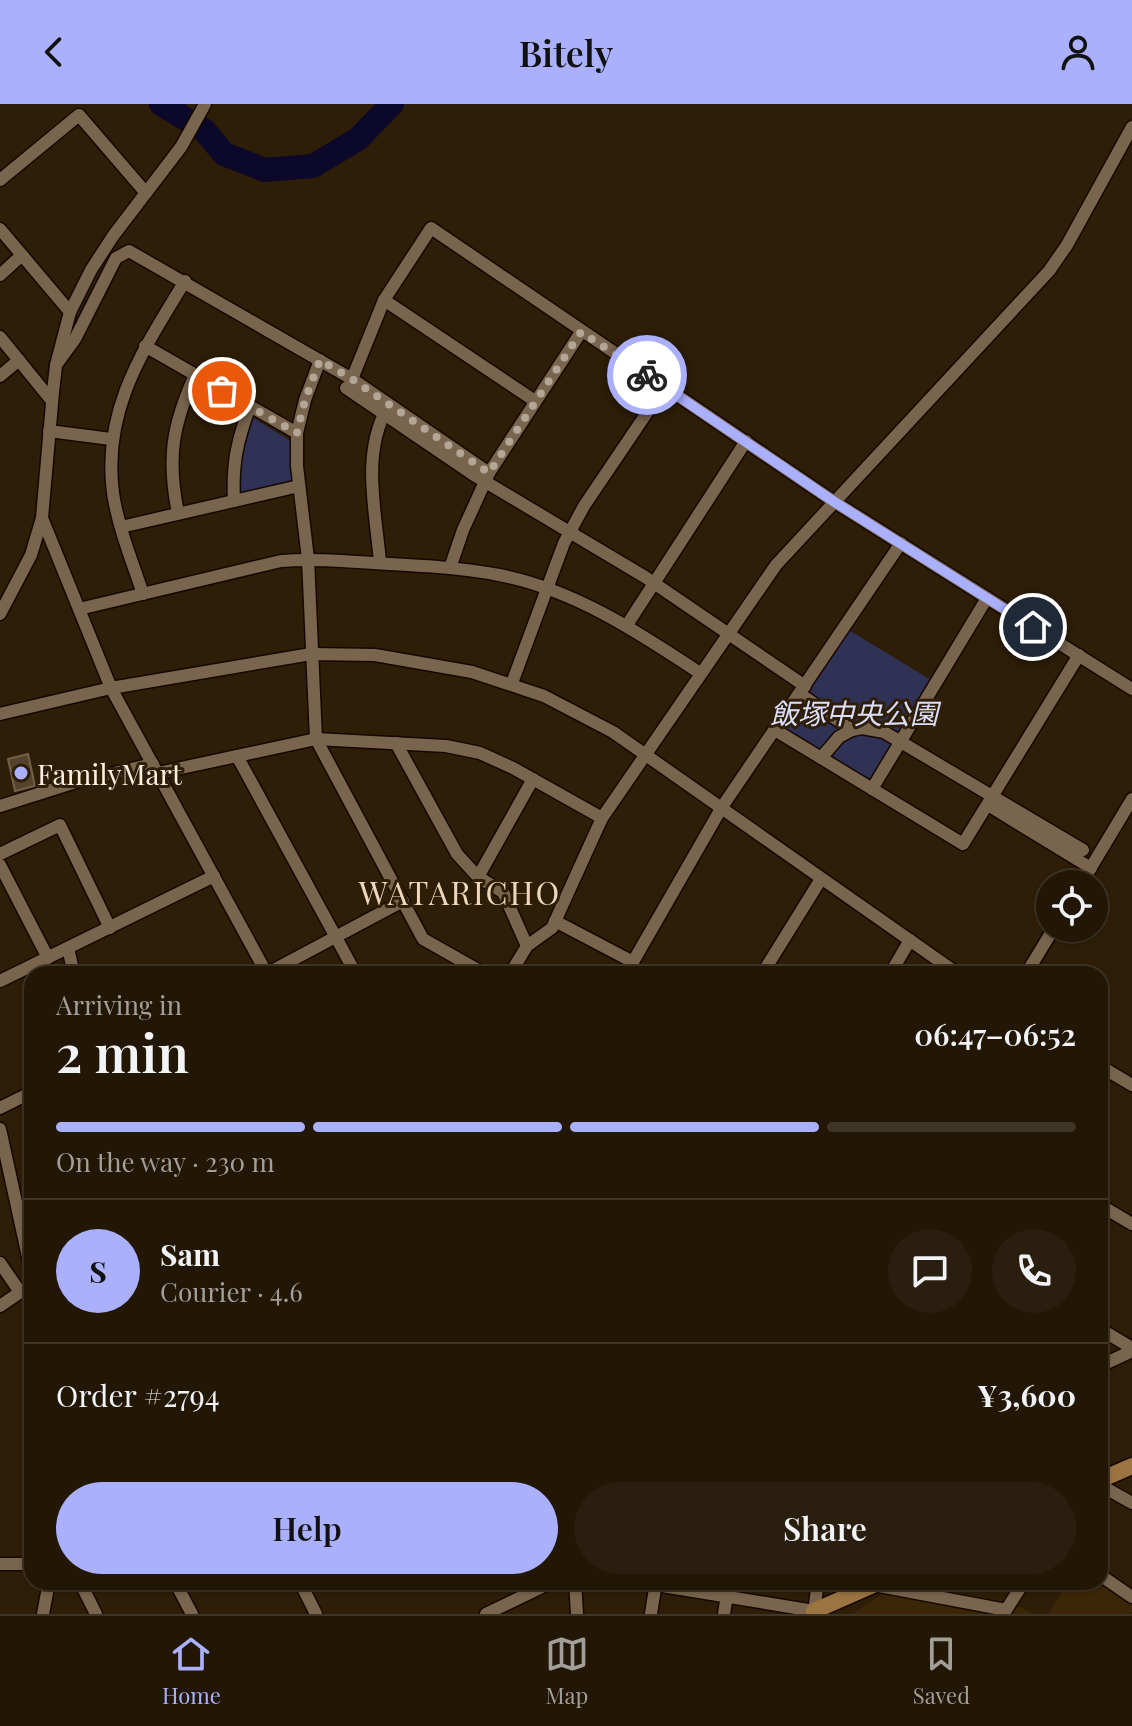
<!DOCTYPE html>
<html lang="en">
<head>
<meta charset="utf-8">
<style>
	:root { --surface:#221605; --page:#2a1f0f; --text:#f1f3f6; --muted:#a29f9a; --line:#3f3527; --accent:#aab0fc }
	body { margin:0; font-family:"Playfair Display","Noto Sans JP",serif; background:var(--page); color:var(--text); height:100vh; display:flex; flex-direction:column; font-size:30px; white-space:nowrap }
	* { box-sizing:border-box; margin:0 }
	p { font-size:26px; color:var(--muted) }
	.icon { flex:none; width:44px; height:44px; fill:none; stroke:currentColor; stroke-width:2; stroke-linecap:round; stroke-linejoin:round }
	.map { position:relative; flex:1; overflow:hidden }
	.side { position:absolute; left:24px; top:862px; width:1084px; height:624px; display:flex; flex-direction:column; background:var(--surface); border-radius:24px; box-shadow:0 2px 6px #0004,0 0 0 2px var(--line) }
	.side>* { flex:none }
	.buttons { position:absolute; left:1036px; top:766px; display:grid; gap:16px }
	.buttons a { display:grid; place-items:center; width:72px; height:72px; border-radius:50%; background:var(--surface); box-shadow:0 2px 6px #0004,0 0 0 2px var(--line); font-size:40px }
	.pin { position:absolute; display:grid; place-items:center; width:68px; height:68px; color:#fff; margin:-34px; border:4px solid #fff; border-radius:50%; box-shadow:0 2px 8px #0007 }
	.courier { position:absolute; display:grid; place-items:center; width:80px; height:80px; margin:-40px; border:6px solid #aab0fc; border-radius:50%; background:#fff; color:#222; box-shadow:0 2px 10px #0007 }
	.headline em { font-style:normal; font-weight:600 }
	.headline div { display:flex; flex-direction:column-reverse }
	.headline { display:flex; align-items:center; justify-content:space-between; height:136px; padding:0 32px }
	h1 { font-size:52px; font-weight:600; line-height:60px }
	.bar { display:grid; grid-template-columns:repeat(4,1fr); gap:12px 8px; align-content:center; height:96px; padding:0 32px }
	.bar i { height:10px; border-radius:6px; background:var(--line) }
	.bar .on { background:var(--accent) }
	.bar p { grid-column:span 4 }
	.line { display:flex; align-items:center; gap:20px; padding:0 32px; border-top:2px solid var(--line) }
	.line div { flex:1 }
	.round { display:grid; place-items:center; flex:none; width:84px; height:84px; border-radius:42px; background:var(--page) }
	.action { display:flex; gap:16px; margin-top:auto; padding:16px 32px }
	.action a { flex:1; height:92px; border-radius:48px; background:var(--accent); color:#111; font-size:32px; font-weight:600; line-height:92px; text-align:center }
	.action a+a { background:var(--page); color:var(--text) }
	header { display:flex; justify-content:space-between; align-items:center; height:104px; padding:0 32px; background:var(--accent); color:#111; font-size:36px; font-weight:600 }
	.tab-bar { display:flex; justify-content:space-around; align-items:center; height:112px; border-top:2px solid var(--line); background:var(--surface); font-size:22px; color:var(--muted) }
	.tab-bar a { display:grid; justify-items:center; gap:4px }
	.tab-bar .on { color:var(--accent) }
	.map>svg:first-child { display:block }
</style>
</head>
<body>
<header><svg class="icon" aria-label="back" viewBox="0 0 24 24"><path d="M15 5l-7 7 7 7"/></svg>Bitely<svg class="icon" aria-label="person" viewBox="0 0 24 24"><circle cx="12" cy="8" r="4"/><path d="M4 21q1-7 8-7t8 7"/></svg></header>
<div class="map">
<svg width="1132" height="1510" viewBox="0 0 1132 1510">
	<rect width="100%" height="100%" fill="#2e1e07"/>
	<g fill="#3b2608">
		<polygon points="1068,1478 1097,1478 1132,1500 1132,1507 1130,1510 1048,1510"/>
		<polygon points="893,1483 1018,1502 1034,1510 852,1510"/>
	</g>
	<g fill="#2f3155">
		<path d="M252,313l40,25 1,38 -53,13c-1,-28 1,-51 12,-76z"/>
		<polygon points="849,526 931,576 868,678 783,626"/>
	</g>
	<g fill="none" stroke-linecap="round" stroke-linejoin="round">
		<polyline stroke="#0b082a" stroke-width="24" points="161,0 204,26 224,50 265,66 313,62 358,35 392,0"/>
	</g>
	<polygon fill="#55432d" stroke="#746049" stroke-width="2" points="28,650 35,682 15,687 8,655"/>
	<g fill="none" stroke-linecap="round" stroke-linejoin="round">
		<defs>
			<g id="minor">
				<polyline points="0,76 79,11 146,89"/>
				<polyline points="0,125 70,208"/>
				<polyline points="0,171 22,151"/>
				<polyline points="384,196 535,297"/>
				<polyline points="0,233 52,297"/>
				<polyline points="145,242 297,329"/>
				<polyline points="320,256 305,296 297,329 297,362 308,455 316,635 423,835 485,870"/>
				<polyline points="56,261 75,235 116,154 129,147 352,275 489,369"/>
				<polyline points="0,272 19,256"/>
				<polyline points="352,275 384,196 431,124 833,397 1132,585"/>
				<polyline points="346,284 474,371 645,473 805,582"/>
				<polyline points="49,327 111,335"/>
				<path d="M234,397c-2,-37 3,-60 16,-95"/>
				<path d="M178,409c-11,-54 -6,-87 17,-138"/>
				<polyline points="42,414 111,584 267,870"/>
				<polyline points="121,423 299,382"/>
				<path d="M380,459c-4,-52 -19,-107 7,-155"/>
				<polyline points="450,464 463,426 489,369 581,228"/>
				<path d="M143,490c-11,-33 -25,-67 -30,-101 -11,-84 31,-144 72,-212"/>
				<path d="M79,505l202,-48c36,-3 73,1 109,3 37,2 73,4 109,11 74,14 139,57 201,98"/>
				<polyline points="0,510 31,451 42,414 53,288 56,261 70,208 91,166 113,132 181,43 205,0"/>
				<polyline points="627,521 746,337"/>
				<polyline points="512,579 564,439 584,402 665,282"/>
				<polyline points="800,590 852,626 862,624 884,628 1083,746"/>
				<polyline points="0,610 111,584 311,550 375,551 472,568 544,592 613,628 958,870"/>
				<polyline points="775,626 963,740 1079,551"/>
				<polyline points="396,639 457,750 478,773 503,788 527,842"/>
				<polyline points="237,652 356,870"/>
				<polyline points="821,654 839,633 852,626"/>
				<polyline points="158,669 316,635 446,642 480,649 513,664 602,714"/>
				<polyline points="872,685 987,494"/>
				<polyline points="988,701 1091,764"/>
				<polyline points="0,702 79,677 153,660"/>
				<polyline points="0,750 60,721 110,824"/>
				<polyline points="0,761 48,854"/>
				<polyline points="478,773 533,675"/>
				<polyline points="1081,780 1132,695"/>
				<polyline points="555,817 633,858"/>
				<polyline points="68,844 74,870"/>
				<polyline points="266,870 403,797"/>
				<polyline points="510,870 527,842 552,824 602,714 776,461 1049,167 1067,141 1132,23"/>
				<polyline points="626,870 722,703 901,439"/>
				<polyline points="762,870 821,775"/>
				<polyline points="890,870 910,836"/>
				<polyline points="1026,870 1054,824"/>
				<polyline points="0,877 214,772"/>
				<polyline points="1100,962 1132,981"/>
				<polyline points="0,1004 32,988"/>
				<polyline points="0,1025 32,1171"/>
				<polyline points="1100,1101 1132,1120"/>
				<polyline points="0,1159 20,1188"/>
				<polyline points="0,1202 32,1180"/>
				<polyline points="1100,1225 1132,1244"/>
				<polyline points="1100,1262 1132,1247"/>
				<polyline points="1100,1381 1132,1399"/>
				<polyline points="0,1460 32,1460"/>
				<polyline points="1100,1471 1132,1493"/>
				<polyline points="80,1478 96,1510"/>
				<polyline points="175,1478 192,1510"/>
				<polyline points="300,1478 316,1510"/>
				<polyline points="575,1478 577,1510"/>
				<polyline points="638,1478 814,1507 818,1478"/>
				<polyline points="874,1481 1006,1506 1024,1478"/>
				<polyline points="43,1510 49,1478"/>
				<polyline points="486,1510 552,1478"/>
				<polyline points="651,1510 656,1478"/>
				<polyline points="724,1510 729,1478"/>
			</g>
			<g id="major">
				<polyline points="1100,1376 1132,1362"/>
				<polyline points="814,1510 814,1507 880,1478"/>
			</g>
		</defs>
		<use href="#minor" stroke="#160700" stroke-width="15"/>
		<use href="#major" stroke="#160700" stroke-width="19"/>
		<use href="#minor" stroke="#79654e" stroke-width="12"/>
		<use href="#major" stroke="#9b7441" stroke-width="16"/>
	</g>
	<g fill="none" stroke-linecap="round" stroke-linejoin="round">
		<polyline stroke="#b4a696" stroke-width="8" stroke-dasharray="0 14.4" points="222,287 297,329 305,296 320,256 352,275 489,369 581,228 647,271"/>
		<polyline stroke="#aab0fc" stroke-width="10" points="647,271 833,397 1033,523"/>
	</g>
	<circle fill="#aab0fc" stroke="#2e1e07" stroke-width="3" cx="21" cy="669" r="8"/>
	<g text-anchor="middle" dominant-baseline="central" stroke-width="6" stroke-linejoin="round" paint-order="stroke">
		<g font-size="28" font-style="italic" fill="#dcdffc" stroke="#2e1e07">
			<text x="854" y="608">飯塚中央公園</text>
		</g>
		<g font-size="28" fill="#fcf0e3" stroke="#2e1e07" text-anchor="start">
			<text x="37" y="669">FamilyMart</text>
		</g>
		<g font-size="32" letter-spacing="2" fill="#eed7bd" stroke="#2e1e07">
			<text x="460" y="787">WATARICHO</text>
		</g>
	</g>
</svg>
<div class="buttons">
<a><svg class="icon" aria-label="locate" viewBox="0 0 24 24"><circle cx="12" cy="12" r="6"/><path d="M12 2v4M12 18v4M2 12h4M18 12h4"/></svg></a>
</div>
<div class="pin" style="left:222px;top:287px;background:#ea580c"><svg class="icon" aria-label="bag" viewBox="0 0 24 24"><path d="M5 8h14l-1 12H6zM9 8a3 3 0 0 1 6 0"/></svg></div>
<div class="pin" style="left:1033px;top:523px;background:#1f2937"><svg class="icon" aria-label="home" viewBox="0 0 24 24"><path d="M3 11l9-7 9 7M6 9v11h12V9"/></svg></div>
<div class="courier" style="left:647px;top:271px"><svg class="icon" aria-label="bike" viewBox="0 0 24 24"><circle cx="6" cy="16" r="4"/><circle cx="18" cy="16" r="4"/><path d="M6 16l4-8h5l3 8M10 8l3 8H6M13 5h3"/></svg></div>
<section class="side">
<div class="headline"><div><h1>2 min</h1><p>Arriving in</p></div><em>06:47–06:52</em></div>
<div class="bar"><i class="on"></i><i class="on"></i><i class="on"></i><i></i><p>On the way · 230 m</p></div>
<div class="line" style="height:144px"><b class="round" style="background:var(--accent);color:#111">S</b><div><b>Sam</b><p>Courier · 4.6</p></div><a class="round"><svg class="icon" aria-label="chat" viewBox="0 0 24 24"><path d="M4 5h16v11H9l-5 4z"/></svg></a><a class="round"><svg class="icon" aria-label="phone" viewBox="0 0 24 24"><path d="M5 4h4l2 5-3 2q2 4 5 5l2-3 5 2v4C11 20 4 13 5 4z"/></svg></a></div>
<div class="line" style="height:104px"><div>Order #2794</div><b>¥3,600</b></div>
<div class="action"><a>Help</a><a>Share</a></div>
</section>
</div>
<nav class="tab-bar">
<a class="on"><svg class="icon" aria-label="home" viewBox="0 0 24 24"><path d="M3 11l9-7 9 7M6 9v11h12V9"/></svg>Home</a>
<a><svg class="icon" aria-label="map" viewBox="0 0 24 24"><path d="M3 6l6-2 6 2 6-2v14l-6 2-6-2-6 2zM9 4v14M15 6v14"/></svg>Map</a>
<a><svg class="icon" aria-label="saved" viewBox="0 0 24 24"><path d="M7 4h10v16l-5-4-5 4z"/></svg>Saved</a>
</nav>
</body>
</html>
